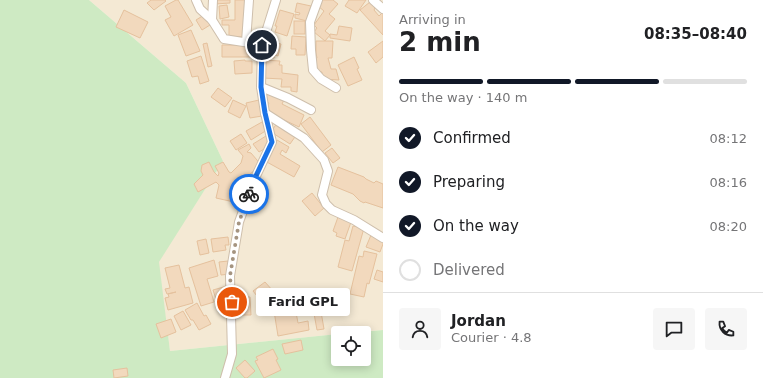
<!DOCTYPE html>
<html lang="en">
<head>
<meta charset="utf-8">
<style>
	:root { --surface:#fff; --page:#f6f6f6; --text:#202124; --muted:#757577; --line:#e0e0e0; --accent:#111827 }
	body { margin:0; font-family:"DejaVu Sans",sans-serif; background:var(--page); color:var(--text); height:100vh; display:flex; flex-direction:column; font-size:15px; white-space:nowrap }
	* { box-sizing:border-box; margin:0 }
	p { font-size:13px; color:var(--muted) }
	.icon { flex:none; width:22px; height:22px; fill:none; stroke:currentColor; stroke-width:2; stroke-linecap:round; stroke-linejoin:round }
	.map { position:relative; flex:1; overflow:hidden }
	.drawer { display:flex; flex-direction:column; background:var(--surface); width:380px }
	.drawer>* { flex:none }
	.buttons { position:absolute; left:331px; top:326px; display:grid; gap:8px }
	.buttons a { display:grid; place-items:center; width:40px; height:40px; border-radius:4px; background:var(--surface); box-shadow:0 2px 10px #0003; font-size:20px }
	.pin { position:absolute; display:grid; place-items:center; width:34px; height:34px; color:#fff; margin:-17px; border:2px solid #fff; border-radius:50%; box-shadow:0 1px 4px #0007 }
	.courier { position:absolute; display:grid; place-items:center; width:40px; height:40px; margin:-20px; border:3px solid #1a73e8; border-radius:50%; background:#fff; color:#222; box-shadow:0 1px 5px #0007 }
	.bubble { position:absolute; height:28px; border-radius:4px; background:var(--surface); box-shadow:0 2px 10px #0003; font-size:13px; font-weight:800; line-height:28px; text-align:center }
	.headline em { font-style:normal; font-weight:800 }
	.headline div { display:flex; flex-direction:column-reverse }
	.headline { display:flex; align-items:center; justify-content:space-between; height:68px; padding:0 16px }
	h1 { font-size:26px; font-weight:800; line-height:30px }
	.bar { display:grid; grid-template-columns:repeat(4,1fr); gap:6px 4px; align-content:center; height:48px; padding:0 16px }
	.bar i { height:5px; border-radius:3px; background:var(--line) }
	.bar .selected { background:var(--accent) }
	.bar p { grid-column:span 4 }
	.line { display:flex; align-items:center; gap:10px; padding:0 16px; border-top:1px solid var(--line) }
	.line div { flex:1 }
	.round { display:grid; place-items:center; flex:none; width:42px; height:42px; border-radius:4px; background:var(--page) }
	ol { padding:0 16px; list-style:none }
	li { display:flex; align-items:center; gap:12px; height:44px }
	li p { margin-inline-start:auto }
	li .icon { padding:4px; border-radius:50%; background:var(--accent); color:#fff; stroke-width:4 }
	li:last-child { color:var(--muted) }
	li i { width:22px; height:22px; border:2px solid var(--line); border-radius:50% }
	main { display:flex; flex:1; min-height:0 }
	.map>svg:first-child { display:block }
</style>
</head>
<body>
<main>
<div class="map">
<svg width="383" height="378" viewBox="0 0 383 378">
	<rect width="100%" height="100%" fill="#fcf6e5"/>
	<polygon fill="#f4e9d4" points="89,0 383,0 383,330 338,333 338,334 170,351 158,262 223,161 186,83"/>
	<polygon fill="#ceeac3" points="0,0 89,0 186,83 223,161 159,262 170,351 338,334 338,359 364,359 364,333 349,333 383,330 383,378 0,378"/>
	<g fill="#f2d9bd" stroke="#e5c19d">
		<polygon points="151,0 165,0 166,1 154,10 147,3"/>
		<polygon points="176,0 178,0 193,25 174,36 165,20 171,17 165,6"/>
		<polygon points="215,0 230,0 230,3 215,4"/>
		<polygon points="235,0 249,0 243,37 229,36 229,25 222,25 222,20 235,20"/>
		<polygon points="322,0 333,0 338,4 329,14 335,19 325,31 330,35 325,41 314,32 317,28 314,25 324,11 318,6"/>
		<polygon points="349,0 366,0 357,13 345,6"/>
		<polygon points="370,2 375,8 374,10 379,16 383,12 383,35 360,10"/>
		<polygon points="297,3 311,6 307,21 295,18 295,14 299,15 300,13 295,12"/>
		<polygon points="227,5 229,17 220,19 219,6"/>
		<polygon points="124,10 148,22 140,38 116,27"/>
		<polygon points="280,10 294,14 287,36 275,32 277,26 275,26"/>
		<polygon points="204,15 210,25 202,30 196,20"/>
		<rect x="294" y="21" width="11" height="13"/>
		<polygon points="339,26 352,28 350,41 330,38 330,34 337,35"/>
		<polygon points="191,30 200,51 186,56 178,35"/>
		<polygon points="292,36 306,37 305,55 296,55 296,49 291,49"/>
		<polygon points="269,41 281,44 278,56 275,55 274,58 265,56"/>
		<polygon points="316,41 333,41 332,58 328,58 331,69 336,69 339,80 322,79 322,72 318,72 314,59 317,58 316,53"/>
		<polygon points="383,41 383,57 376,63 368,52"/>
		<polygon points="207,43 212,66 208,67 203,44"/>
		<polygon points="222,45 254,45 253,57 222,57"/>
		<polygon points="201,56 209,81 200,84 198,76 192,77 187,61"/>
		<polygon points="354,57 359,68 357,69 362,80 348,86 338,65"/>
		<polygon points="245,60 245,61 252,61 252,73 235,74 234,61"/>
		<polygon points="264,60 280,61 279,65 282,65 282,73 298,75 297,92 291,91 291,87 281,87 282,79 263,78"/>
		<polygon points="218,88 232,98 225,107 211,97"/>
		<polygon points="268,92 284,100 282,104 304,115 299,127 265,111 269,103 264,100"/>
		<polygon points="233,100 246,106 240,118 228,112"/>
		<polygon points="259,100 262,116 250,118 246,103"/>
		<polygon points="310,117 331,145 322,152 301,124"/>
		<polygon points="262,122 267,130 251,140 246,131"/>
		<polygon points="277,123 297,134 290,144 271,132"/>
		<polygon points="241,134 247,143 236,150 230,141"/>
		<polygon points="266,136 271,145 259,152 253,144"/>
		<polygon points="277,140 289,147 286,153 282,150 280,154 300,166 294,177 265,161"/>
		<polygon points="249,144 251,148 247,152 251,153 257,160 260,165 237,186 234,202 216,198 219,185 216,182 198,192 194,184 203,175 201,171 202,165 209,162 214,172 218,176 219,173 215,166 223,162 229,172 231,173 241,163 243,156 238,150"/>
		<polygon points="332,148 340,158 333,163 325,153"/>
		<polygon points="338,167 364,177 366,179 374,183 376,181 383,184 383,208 365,202 364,203 360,201 353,194 331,185"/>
		<polygon points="312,193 324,208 315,216 302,201"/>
		<polygon points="338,217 351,222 345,239 336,236 337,233 333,231"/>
		<polygon points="353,226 364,228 352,271 338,267 345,240 349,241"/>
		<polygon points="371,235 383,239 383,244 380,252 366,247"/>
		<polygon points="228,237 229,245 225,245 226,250 213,252 211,239"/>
		<polygon points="206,239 209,253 200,255 197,241"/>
		<polygon points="364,251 377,254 372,273 369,284 367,283 364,297 350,294 359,256 363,257"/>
		<polygon points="214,260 218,276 207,279 214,302 201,306 189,268"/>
		<polygon points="228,261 230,274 221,275 219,262"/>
		<polygon points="179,265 185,288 189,287 193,303 168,310 165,298 169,297 168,294 176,292 167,294 165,289 170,288 165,268"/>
		<polygon points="377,270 383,272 383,282 374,279"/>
		<polygon points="265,282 273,291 261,301 253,291"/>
		<polygon points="227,286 231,298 217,302 213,290"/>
		<polygon points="237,292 243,292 243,297 250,297 251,315 238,315"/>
		<polygon points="275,296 279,306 271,309 270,306 266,308 263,301"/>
		<polygon points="197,303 204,316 206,315 211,324 199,330 193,320 191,320 185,310"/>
		<polygon points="320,306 324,329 317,330 313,308"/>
		<polygon points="295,307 298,323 308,321 309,330 278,336 274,311"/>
		<polygon points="183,311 191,325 181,330 174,316"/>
		<polygon points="171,319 176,332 161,338 156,324"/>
		<polygon points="301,340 303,350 285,354 282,344"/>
		<polygon points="273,349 278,359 276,360 281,370 264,378 255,361 258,360 256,357"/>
		<polygon points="245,360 255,371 247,378 245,378 236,368"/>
		<polygon points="127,368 128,376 114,378 113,370"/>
	</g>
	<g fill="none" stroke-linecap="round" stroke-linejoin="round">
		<defs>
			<g id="minor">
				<polyline points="196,0 200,9 212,20 224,39 262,45 276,0"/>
				<polyline points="318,0 310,22 311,50 313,70 321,79 336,88"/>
				<polyline points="373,0 383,9"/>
				<polyline points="212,20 213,0"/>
				<polyline points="246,42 249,0"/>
				<polyline points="261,87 288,98 311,110"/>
				<polyline points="265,113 304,138 324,160 328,171 322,195 326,204 332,210 354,220 383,238"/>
				<polyline points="225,378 232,354 230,276 239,222 255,178 272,142 265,113 261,87 262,45"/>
			</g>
		</defs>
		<use href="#minor" stroke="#cebfac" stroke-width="10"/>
		<use href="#minor" stroke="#fff" stroke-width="8"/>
	</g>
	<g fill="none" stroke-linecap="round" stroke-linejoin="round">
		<polyline stroke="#a59480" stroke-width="4" stroke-dasharray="0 7.2" points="232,302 230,276 239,222 249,194"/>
		<polyline stroke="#1a73e8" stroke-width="5" points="249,194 255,178 272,142 265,113 261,87 262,45"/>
	</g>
</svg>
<div class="buttons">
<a><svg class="icon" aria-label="locate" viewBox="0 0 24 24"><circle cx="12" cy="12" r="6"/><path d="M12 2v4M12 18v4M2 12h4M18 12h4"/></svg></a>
</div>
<div class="pin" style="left:232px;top:302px;background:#ea580c"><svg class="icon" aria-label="bag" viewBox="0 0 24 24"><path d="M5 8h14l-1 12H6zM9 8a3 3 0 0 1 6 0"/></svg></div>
<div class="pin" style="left:262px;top:45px;background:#1f2937"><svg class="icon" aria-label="home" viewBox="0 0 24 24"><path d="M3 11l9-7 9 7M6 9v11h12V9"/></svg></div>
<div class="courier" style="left:249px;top:194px"><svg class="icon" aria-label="bike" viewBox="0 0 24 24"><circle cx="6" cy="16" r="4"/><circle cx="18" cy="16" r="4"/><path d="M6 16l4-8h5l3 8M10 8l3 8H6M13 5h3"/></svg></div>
<div class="bubble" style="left:256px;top:288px;width:94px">Farid GPL</div>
</div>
<section class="drawer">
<div class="headline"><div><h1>2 min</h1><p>Arriving in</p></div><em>08:35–08:40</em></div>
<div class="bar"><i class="selected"></i><i class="selected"></i><i class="selected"></i><i></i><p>On the way · 140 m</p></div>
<ol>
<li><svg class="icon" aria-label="check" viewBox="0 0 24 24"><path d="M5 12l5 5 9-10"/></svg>Confirmed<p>08:12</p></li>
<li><svg class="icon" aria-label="check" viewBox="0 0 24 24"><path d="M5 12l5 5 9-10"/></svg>Preparing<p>08:16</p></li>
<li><svg class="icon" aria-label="check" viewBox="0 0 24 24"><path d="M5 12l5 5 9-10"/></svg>On the way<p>08:20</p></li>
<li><i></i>Delivered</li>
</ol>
<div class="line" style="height:72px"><a class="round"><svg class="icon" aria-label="person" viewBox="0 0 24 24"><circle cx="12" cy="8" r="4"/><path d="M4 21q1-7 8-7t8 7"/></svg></a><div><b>Jordan</b><p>Courier · 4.8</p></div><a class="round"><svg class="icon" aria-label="chat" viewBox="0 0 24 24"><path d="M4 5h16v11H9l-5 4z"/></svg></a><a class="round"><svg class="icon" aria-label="phone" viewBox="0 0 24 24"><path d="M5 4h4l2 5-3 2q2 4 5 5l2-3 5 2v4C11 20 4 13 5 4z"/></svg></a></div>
</section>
</main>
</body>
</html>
